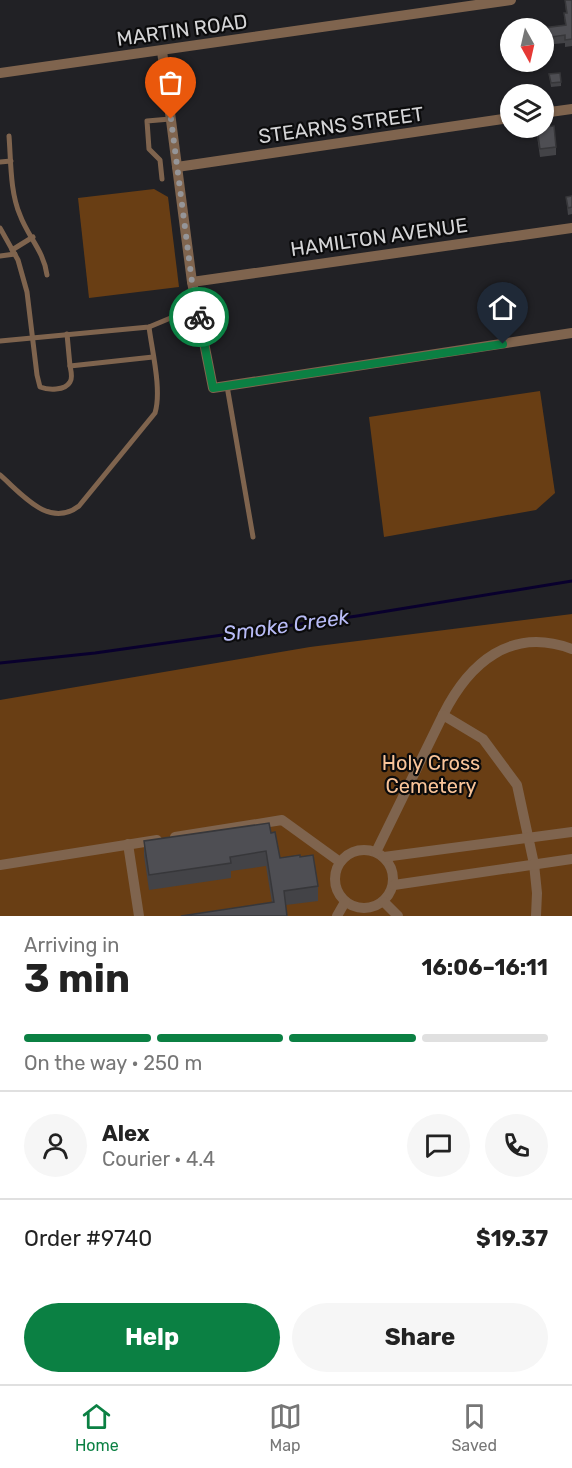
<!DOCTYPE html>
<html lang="en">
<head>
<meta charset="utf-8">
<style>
	:root { --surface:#fff; --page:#f6f6f6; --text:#222; --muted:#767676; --line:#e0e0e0; --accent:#0b8043 }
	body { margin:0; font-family:Rubik,sans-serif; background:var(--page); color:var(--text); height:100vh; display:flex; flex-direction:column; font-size:22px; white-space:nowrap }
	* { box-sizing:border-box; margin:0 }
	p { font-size:20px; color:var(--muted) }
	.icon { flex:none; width:33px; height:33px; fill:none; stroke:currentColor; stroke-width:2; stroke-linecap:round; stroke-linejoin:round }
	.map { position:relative; height:916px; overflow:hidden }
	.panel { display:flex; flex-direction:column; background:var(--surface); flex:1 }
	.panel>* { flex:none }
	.needle { width:39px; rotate:172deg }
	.fabs { position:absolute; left:500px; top:18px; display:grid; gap:12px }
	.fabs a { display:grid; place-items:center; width:54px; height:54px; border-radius:50%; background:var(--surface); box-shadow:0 2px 4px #0004; font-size:30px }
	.pin { position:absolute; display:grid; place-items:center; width:51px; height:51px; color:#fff; margin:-62px -26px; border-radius:50% 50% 50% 0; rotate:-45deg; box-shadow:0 0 6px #0007 }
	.pin .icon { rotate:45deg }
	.courier { position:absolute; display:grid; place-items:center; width:60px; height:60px; margin:-30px; border:4px solid #0b8043; border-radius:50%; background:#fff; color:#222; box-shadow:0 2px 8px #0007 }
	.headline em { font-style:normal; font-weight:700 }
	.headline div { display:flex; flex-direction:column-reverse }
	.headline { display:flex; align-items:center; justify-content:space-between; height:102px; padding:0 24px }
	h1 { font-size:39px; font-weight:700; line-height:45px }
	.bar { display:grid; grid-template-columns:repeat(4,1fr); gap:9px 6px; align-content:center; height:72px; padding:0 24px }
	.bar i { height:8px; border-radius:4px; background:var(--line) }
	.bar .current { background:var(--accent) }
	.bar p { grid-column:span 4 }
	.line { display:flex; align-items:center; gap:15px; padding:0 24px; border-top:2px solid var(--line) }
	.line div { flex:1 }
	.round { display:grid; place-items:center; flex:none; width:63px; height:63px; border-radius:32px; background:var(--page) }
	.action { display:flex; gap:12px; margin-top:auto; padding:12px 24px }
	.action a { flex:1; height:69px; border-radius:36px; background:var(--accent); color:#fff; font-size:24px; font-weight:700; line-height:69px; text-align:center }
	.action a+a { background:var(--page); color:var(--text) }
	.tabs { display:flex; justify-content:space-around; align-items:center; height:84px; border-top:2px solid var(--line); background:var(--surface); font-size:16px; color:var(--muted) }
	.tabs a { display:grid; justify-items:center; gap:3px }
	.tabs .current { color:var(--accent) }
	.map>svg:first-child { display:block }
</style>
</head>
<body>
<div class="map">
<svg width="572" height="916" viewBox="0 0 572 916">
	<rect width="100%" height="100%" fill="#212125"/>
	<g fill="#693e14">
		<polygon points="154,189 168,197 179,287 89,298 78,198"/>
		<polygon points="540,391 555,493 536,510 384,537 369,417"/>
		<polygon points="572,614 572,916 0,916 0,700 310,647"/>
	</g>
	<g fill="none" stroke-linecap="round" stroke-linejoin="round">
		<polyline stroke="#09002d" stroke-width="3" points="0,663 95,653 357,616 572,581"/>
		<g stroke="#7f644e" stroke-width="5">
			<path d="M9,136c2,25 1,56 11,79 8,22 24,36 27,60"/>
			<polyline points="0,162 11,161"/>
			<polyline points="162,179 160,160 149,149 147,121 170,119"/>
			<path d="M0,228l18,32 9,32 10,83 3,12c8,3 25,4 30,-5 3,-4 1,-11 0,-16"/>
			<polyline points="12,250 33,237"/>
			<polyline points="0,256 15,254"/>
			<polyline points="67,334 70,366 153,357"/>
			<polyline points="0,341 149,327 197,307"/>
			<polyline points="227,386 253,537"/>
			<path d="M0,475c22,19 49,54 79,31l76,-93c7,-23 -3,-62 -6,-86"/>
		</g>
		<g stroke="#7f644e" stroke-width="10">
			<polyline points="162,51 192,282 213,388 572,333"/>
			<polyline points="0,73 511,0"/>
			<polyline points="543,113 572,109"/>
			<polyline points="177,167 510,118"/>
			<polyline points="192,282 572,228"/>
			<path d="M443,715c26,-52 68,-89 129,-66"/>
			<polyline points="175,837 282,820 340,862"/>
			<polyline points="128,844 139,916"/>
			<circle cx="364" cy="879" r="29"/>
			<polyline points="376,852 443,715 483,739 517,785 534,864 537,893 536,916"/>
			<polyline points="384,857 572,832"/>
			<polyline points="0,865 157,840"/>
			<polyline points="394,885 572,859"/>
			<polyline points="384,902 398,916"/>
			<polyline points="337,916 345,902"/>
		</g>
	</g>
	<g fill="#434347">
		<polygon points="565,0 572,0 572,46 565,47 565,43 544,45 543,28 565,25 564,13 566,13"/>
		<polygon points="549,74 561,82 561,86 551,87"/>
		<polygon points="537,128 556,147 556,155 540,157 537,136"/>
		<polygon points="572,196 572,214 568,215 566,197"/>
		<polygon points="271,833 280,858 300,857 318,886 318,901 286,905 272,903 266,866 231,871 231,878 149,890 144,856 144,841"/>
	</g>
	<g fill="#4e4e53" stroke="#37373a" stroke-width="1.5">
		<polygon points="565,0 572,0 572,39 565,40 565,35 544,38 543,28 566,25 564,13 567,13"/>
		<polygon points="560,73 561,82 551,83 549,74"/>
		<polygon points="554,126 556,147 540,149 537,128"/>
		<polygon points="572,196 572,207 568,208 566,197"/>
		<polygon points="269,823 271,833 275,832 280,858 300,855 300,857 313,855 318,886 284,891 287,916 181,916 274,902 266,851 230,857 231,863 149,875 144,841"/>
	</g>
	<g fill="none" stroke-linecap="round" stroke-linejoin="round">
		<polyline stroke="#959598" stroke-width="6" stroke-dasharray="0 10.8" points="171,119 192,282 199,317"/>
		<polyline stroke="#0b8043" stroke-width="8" points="199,317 213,388 503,344"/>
	</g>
	<g text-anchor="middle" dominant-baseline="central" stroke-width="4.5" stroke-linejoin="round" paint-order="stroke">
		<g font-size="20" fill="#d4d4d6" stroke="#0b0b0c">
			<text transform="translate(182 30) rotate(-8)">MARTIN ROAD</text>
			<text transform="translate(341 125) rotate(-8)">STEARNS STREET</text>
			<text transform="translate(379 237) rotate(-8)">HAMILTON AVENUE</text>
		</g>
		<g font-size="20" fill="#f9c499" stroke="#0b0b0c">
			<text x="431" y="763">Holy Cross<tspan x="431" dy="23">Cemetery</tspan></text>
		</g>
		<g font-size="21" font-style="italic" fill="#b8bbf6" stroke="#0b0b0c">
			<text transform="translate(286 625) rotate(-8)">Smoke Creek</text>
		</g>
	</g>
</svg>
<div class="fabs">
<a><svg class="needle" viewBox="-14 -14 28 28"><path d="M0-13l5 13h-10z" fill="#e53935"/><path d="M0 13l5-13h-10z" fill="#767676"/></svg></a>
<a><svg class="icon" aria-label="layers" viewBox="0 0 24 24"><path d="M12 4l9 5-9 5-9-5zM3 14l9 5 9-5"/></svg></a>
</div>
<div class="pin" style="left:171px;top:119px;background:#ea580c"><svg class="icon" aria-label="bag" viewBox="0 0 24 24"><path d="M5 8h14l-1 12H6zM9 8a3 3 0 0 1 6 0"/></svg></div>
<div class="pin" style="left:503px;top:344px;background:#1f2937"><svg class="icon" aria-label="home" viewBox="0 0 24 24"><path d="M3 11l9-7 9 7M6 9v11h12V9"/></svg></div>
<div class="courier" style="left:199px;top:317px"><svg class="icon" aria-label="bike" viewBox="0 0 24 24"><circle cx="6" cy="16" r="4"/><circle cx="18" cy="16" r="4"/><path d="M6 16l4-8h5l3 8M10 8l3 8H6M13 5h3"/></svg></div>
</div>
<section class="panel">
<div class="headline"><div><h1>3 min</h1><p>Arriving in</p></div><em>16:06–16:11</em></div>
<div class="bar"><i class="current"></i><i class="current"></i><i class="current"></i><i></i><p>On the way · 250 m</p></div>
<div class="line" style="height:108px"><a class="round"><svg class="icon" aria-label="person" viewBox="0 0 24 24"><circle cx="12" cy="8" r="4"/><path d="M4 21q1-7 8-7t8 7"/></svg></a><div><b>Alex</b><p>Courier · 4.4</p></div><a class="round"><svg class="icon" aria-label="chat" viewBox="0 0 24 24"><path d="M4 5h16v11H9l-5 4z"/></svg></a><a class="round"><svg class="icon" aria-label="phone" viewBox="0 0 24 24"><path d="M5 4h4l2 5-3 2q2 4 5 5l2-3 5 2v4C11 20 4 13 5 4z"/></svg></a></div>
<div class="line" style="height:78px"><div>Order #9740</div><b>$19.37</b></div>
<div class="action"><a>Help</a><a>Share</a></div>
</section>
<nav class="tabs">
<a class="current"><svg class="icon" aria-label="home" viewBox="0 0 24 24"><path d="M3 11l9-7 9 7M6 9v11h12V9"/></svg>Home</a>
<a><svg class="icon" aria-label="map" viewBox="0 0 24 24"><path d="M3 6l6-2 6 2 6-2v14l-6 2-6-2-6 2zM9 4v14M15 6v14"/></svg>Map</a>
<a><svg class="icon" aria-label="saved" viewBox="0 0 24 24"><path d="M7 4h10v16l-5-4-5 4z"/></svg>Saved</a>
</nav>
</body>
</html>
